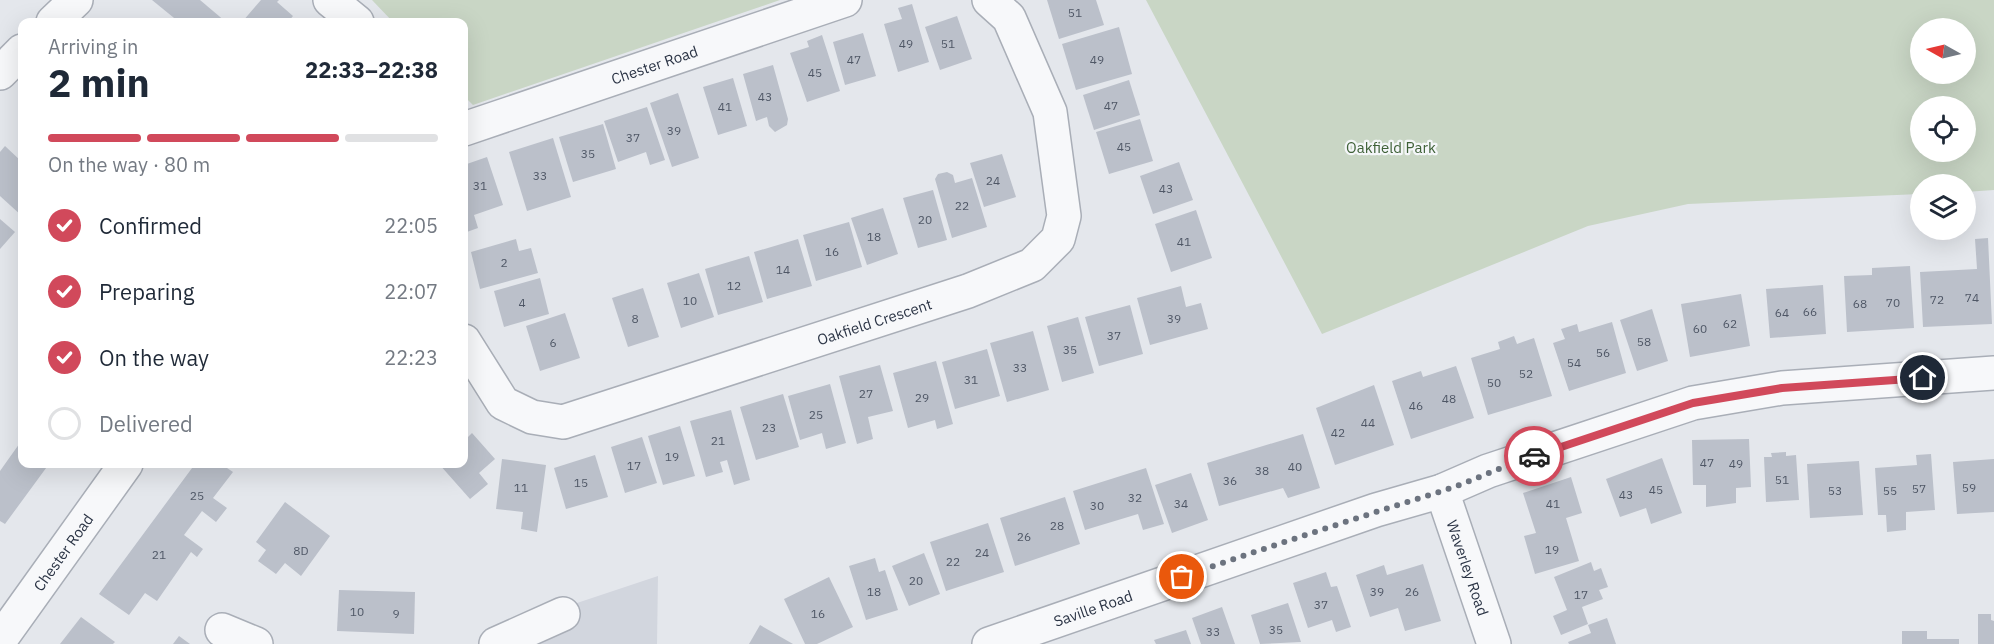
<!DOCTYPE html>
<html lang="en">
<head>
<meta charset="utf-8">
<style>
	:root { --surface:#fff; --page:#f6f6f7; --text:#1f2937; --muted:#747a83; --line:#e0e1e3; --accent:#d1495b }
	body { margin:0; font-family:"IBM Plex Sans",sans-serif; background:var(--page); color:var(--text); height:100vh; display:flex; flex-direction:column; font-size:22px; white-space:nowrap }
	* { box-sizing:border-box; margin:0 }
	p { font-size:20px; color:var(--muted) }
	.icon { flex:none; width:33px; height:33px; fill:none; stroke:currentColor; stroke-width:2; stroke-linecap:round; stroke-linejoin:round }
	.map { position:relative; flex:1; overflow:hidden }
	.details { position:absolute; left:18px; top:18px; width:450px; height:450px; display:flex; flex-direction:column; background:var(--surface); border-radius:12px; box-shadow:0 6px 24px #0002 }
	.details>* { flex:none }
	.needle { width:39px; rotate:278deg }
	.controls { position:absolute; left:1910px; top:18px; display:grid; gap:12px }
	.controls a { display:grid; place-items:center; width:66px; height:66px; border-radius:50%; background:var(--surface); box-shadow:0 6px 24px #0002; font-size:30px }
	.pin { position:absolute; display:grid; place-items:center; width:51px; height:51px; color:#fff; margin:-26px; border:3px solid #fff; border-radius:50%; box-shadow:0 2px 6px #0007 }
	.courier { position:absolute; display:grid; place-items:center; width:60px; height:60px; margin:-30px; border:4px solid #d1495b; border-radius:50%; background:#fff; color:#222; box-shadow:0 2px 8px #0007 }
	.summary em { font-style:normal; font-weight:700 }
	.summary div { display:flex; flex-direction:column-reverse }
	.summary { display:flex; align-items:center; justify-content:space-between; height:102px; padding:0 30px }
	h1 { font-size:39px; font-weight:700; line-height:45px }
	.bar { display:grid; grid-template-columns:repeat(4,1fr); gap:9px 6px; align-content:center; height:72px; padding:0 30px }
	.bar i { height:8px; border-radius:4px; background:var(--line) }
	.bar .active { background:var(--accent) }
	.bar p { grid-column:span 4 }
	ol { padding:0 30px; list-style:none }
	li { display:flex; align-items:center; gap:18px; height:66px }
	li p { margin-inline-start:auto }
	li .icon { padding:6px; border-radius:50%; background:var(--accent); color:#fff; stroke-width:4 }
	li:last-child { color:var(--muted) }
	li i { width:33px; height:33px; border:3px solid var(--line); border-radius:50% }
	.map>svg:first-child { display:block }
</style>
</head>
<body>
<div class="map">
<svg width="1994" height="644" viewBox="0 0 1994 644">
	<rect width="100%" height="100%" fill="#e4e7ec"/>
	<polygon fill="#d2d6de" points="658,576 657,644 540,644 541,615"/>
	<g fill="#c9d6c5" fill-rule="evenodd">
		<polygon points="372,0 780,0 473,105 464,96 464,22 393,22"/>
		<path d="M1146,0h848v190l-29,2v-8h-45v10l-232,10 -100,22 -266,108zM1920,28h45v46h-45zM1920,106h45v46h-45z"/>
	</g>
	<g fill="#bbc0ca">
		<polygon points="152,0 200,0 226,22 179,22"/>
		<polygon points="261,0 279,0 277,2 293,16 288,22 242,22"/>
		<polygon points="1047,0 1096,0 1104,25 1059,39"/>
		<polygon points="912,4 929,62 898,72 884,24 902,19 898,8"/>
		<polygon points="957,16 972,59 940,70 925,27"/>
		<polygon points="1119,27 1132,74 1076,90 1062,44"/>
		<polygon points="863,33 876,76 845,85 833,42"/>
		<polygon points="822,35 840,91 807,102 790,53 809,47 807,41"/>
		<polygon points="773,65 788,119 787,125 775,132 769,126 767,117 756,121 743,74"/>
		<polygon points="733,78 747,126 718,135 703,87"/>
		<polygon points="1129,80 1140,115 1094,130 1083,95"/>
		<polygon points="678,93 699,158 672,167 650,103"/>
		<polygon points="647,107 665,160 650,165 646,152 618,162 604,121"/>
		<polygon points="1140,119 1153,161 1109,174 1096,132"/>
		<polygon points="603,124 616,169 573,182 559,137"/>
		<polygon points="553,138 571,197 527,211 509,152"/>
		<polygon points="5,146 22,162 22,216 0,196 0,152"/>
		<polygon points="1002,154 1016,197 984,207 970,163"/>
		<polygon points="487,157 503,205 474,215 478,228 464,233 464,165"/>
		<polygon points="1179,162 1193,200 1153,214 1140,176"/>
		<polygon points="947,172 953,175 955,183 972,178 987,227 952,238 935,179 938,174"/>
		<polygon points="933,190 947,240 918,248 903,198"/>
		<polygon points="883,208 898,254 867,265 851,218"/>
		<polygon points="1196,210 1212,258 1171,272 1155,224"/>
		<polygon points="0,219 15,232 0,249"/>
		<polygon points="849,222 862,267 816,281 803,235"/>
		<polygon points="1988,238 1992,324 1923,327 1920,272 1977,269 1975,239"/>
		<polygon points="516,239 519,251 531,248 538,273 480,289 471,252"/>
		<polygon points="798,239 812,286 767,299 754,252"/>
		<polygon points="749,256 763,302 718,315 705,269"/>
		<polygon points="1910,266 1914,328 1847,332 1844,276 1872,275 1872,268"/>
		<polygon points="699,273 714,317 681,328 667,283"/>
		<polygon points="540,278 549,314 504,327 494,291"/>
		<polygon points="1823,285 1826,334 1770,338 1766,289"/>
		<polygon points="1181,286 1186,307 1201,303 1208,329 1150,345 1137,298"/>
		<polygon points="643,288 659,337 628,347 612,298"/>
		<polygon points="1741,294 1750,346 1690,357 1681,304"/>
		<polygon points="1130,305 1143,354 1099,366 1085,317"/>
		<polygon points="1652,309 1668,361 1637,371 1620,320"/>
		<polygon points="565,313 580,358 540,371 526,326"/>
		<polygon points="1078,317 1094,373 1062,382 1047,326"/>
		<polygon points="1612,322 1626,373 1569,391 1553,343 1565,339 1561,329 1577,324 1579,332"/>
		<polygon points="1033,331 1049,390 1007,402 990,343"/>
		<polygon points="1514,336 1517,344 1534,338 1552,396 1488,415 1471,358 1500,349 1498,342"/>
		<polygon points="987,349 1000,396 955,409 942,362"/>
		<polygon points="936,361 953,424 937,429 935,420 908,428 893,373"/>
		<polygon points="880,365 893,411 868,417 873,439 857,444 839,376"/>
		<polygon points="1456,366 1474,418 1411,439 1392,381 1421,371 1423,377"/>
		<polygon points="830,384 846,443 826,449 822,433 800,440 788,396"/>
		<polygon points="1374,385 1394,445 1335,465 1316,408"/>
		<polygon points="783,394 799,447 756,460 740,407"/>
		<polygon points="731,410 750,480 734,485 727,460 720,462 723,472 706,477 690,421"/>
		<polygon points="680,426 695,476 663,485 648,436"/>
		<polygon points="472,433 495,459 479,473 488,484 470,499 439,464 464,464 464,441"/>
		<polygon points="1303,434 1320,488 1288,498 1283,488 1219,506 1207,463"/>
		<polygon points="642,437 657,483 625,493 611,447"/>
		<polygon points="1749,439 1751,487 1736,488 1736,503 1706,507 1706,485 1693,485 1692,440"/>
		<polygon points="22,440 22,464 49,464 5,524 0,521 0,471"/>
		<polygon points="1786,452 1786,456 1796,455 1799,500 1766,502 1764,457 1772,457 1771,453"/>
		<polygon points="1931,454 1935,510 1906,512 1906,530 1887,532 1886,515 1878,515 1875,468 1917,465 1916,455"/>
		<polygon points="595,455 608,497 566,509 554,468"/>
		<polygon points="1662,458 1682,513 1651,524 1646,508 1620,517 1606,479"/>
		<polygon points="502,459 546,465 537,532 521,529 523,512 496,509"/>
		<polygon points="1994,459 1994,512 1957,514 1953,462"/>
		<polygon points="1859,461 1863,515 1810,518 1807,464"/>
		<polygon points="195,464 221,464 233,472 213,498 227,508 216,522 202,511 184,535 203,549 197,557 191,552 157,601 145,593 129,615 99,594"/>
		<polygon points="1146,468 1164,524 1143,530 1138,514 1085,530 1073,491"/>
		<polygon points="1191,473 1208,520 1172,533 1155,485"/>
		<polygon points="1571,477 1582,513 1566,518 1579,561 1535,574 1524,536 1536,533 1523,493"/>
		<polygon points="1065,497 1080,544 1015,566 1000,518"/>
		<polygon points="285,502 330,536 301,576 285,563 276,574 258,561 266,550 256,542"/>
		<polygon points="988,523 1004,572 946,591 930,542"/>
		<polygon points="924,553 940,594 909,606 892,566"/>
		<polygon points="875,558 879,572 885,570 898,610 866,620 849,566"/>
		<polygon points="1591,562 1594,571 1601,568 1608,587 1599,590 1603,599 1582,607 1588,624 1561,635 1553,616 1567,610 1554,577"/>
		<polygon points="1423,564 1441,621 1405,631 1398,608 1370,617 1356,575 1384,565 1387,575"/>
		<polygon points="1326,572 1331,587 1337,586 1351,627 1336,632 1332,620 1308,628 1293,583"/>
		<polygon points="829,577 853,627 817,644 805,644 784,599"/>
		<polygon points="339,590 415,592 414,634 337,631"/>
		<polygon points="1288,603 1301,642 1260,644 1251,615"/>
		<polygon points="1222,607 1235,644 1201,644 1192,618"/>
		<polygon points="1978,614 1991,614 1991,620 1994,621 1994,644 1978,644"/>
		<polygon points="81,617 115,642 113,644 60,644"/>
		<polygon points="1607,618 1616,644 1569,644 1568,642 1591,633 1588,625"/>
		<polygon points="760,625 793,644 749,644"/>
		<polygon points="1186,630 1191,644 1156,644 1154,640"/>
		<polygon points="1902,631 1927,631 1927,639 1959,639 1959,644 1902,644"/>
		<polygon points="179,636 190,644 173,644"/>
	</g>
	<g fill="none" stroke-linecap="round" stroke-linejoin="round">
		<defs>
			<g id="minor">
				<polyline points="330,0 357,22"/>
				<polyline points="53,22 76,0"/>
				<polyline points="0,73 22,51"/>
				<path id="s1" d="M464,129l381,-129"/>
				<path id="s2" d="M464,341l39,62 29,14 31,5 405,-131 64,-26 26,-26 6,-23 -14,-104 -41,-94 -20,-18"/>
				<path id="s3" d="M1442,491l52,153"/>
				<polyline points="222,630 256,644"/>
				<path id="s4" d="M0,640l126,-176"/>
				<polyline points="496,644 563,614"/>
				<path id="s5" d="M989,644l387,-134 66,-19 46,-20 205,-68 89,-15 212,-15"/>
			</g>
		</defs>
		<use href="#minor" stroke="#a9aeb7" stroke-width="36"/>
		<use href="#minor" stroke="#f7f8fa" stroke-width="33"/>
	</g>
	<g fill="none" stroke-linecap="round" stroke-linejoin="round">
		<path stroke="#6c737f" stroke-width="6" stroke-dasharray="0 10.8" d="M1182,577c86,-30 171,-58 257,-85 32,-10 63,-26 95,-36"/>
		<polyline stroke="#d1495b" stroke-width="8" points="1534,456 1693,403 1782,388 1923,378"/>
	</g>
	<g text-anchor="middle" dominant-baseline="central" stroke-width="4.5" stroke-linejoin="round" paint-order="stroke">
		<g font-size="12" fill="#4f5766">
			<text x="1075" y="12">51</text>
			<text x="906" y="43">49</text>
			<text x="948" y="43">51</text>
			<text x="854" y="59">47</text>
			<text x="1097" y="59">49</text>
			<text x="815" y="72">45</text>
			<text x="765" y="96">43</text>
			<text x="1111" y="105">47</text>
			<text x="725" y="106">41</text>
			<text x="674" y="130">39</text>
			<text x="633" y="137">37</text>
			<text x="1124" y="146">45</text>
			<text x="588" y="153">35</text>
			<text x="540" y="175">33</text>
			<text x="993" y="180">24</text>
			<text x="480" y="185">31</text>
			<text x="1166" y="188">43</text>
			<text x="962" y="205">22</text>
			<text x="925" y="219">20</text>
			<text x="874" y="236">18</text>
			<text x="1184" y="241">41</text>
			<text x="832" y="251">16</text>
			<text x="504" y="262">2</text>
			<text x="783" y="269">14</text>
			<text x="734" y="285">12</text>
			<text x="1972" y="297">74</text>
			<text x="1937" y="299">72</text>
			<text x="690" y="300">10</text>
			<text x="522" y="302">4</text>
			<text x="1893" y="302">70</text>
			<text x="1860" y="303">68</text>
			<text x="1810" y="311">66</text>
			<text x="1782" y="312">64</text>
			<text x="635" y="318">8</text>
			<text x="1174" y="318">39</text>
			<text x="1730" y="323">62</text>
			<text x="1700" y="328">60</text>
			<text x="1114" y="335">37</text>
			<text x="1644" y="341">58</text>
			<text x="553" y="342">6</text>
			<text x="1070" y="349">35</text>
			<text x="1603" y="352">56</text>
			<text x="1574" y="362">54</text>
			<text x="1020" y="367">33</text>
			<text x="1526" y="373">52</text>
			<text x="971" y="379">31</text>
			<text x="1494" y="382">50</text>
			<text x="866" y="393">27</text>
			<text x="922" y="397">29</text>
			<text x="1449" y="398">48</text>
			<text x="1416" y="405">46</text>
			<text x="816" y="414">25</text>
			<text x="1368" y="422">44</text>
			<text x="769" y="427">23</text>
			<text x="1338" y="432">42</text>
			<text x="718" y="440">21</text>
			<text x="672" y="456">19</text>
			<text x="1707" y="462">47</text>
			<text x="1736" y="463">49</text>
			<text x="634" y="465">17</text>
			<text x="1295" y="466">40</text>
			<text x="1262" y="470">38</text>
			<text x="1782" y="479">51</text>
			<text x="1230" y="480">36</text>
			<text x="581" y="482">15</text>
			<text x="521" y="487">11</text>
			<text x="1969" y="487">59</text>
			<text x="1919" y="488">57</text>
			<text x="1656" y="489">45</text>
			<text x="1835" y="490">53</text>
			<text x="1890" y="490">55</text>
			<text x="1626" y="494">43</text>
			<text x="197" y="495">25</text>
			<text x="1135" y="497">32</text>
			<text x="1181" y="503">34</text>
			<text x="1553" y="503">41</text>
			<text x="1097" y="505">30</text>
			<text x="1057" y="525">28</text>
			<text x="1024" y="536">26</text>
			<text x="1552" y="549">19</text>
			<text x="301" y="550">8D</text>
			<text x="982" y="552">24</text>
			<text x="159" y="554">21</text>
			<text x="953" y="561">22</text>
			<text x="916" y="580">20</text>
			<text x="874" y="591">18</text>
			<text x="1377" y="591">39</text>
			<text x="1412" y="591">26</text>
			<text x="1581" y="594">17</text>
			<text x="1321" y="604">37</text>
			<text x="357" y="611">10</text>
			<text x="396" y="613">9</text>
			<text x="818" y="613">16</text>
			<text x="1276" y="629">35</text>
			<text x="1213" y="631">33</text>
		</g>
		<g font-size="15" fill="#2b3445" stroke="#f4f6f9">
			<text stroke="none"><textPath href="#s1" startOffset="201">Chester Road</textPath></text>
			<text stroke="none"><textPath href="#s2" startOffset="464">Oakfield Crescent</textPath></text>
			<text stroke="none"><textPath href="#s4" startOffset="108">Chester Road</textPath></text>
			<text stroke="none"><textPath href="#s3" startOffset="81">Waverley Road</textPath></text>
			<text stroke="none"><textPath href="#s5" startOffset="110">Saville Road</textPath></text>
		</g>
		<g font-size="15" fill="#3f6138" stroke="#f4f6f9">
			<text x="1391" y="147">Oakfield Park</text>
		</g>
	</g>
</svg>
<div class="controls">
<a><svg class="needle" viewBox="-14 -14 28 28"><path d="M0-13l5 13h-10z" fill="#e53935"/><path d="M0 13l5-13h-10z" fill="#747a83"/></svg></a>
<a><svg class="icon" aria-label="locate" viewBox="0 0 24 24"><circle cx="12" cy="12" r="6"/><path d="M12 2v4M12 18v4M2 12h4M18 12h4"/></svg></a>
<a><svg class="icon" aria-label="layers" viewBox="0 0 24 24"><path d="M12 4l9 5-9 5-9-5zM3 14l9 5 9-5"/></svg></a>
</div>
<div class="pin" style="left:1182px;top:577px;background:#ea580c"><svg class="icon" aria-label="bag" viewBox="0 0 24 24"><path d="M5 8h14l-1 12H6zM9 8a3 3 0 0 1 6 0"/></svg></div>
<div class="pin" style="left:1923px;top:378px;background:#1f2937"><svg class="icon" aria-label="home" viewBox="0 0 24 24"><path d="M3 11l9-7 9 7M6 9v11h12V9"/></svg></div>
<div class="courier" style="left:1534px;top:456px"><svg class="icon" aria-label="car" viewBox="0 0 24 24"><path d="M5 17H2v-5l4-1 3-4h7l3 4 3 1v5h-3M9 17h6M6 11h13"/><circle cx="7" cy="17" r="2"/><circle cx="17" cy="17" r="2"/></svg></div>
<section class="details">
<div class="summary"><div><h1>2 min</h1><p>Arriving in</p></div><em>22:33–22:38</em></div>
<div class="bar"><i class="active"></i><i class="active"></i><i class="active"></i><i></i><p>On the way · 80 m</p></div>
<ol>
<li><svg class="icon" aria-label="check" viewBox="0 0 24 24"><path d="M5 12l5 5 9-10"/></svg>Confirmed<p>22:05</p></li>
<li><svg class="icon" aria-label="check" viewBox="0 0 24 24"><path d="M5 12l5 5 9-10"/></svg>Preparing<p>22:07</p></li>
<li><svg class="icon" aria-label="check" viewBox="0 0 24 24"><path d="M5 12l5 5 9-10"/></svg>On the way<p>22:23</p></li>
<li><i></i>Delivered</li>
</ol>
</section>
</div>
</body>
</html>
